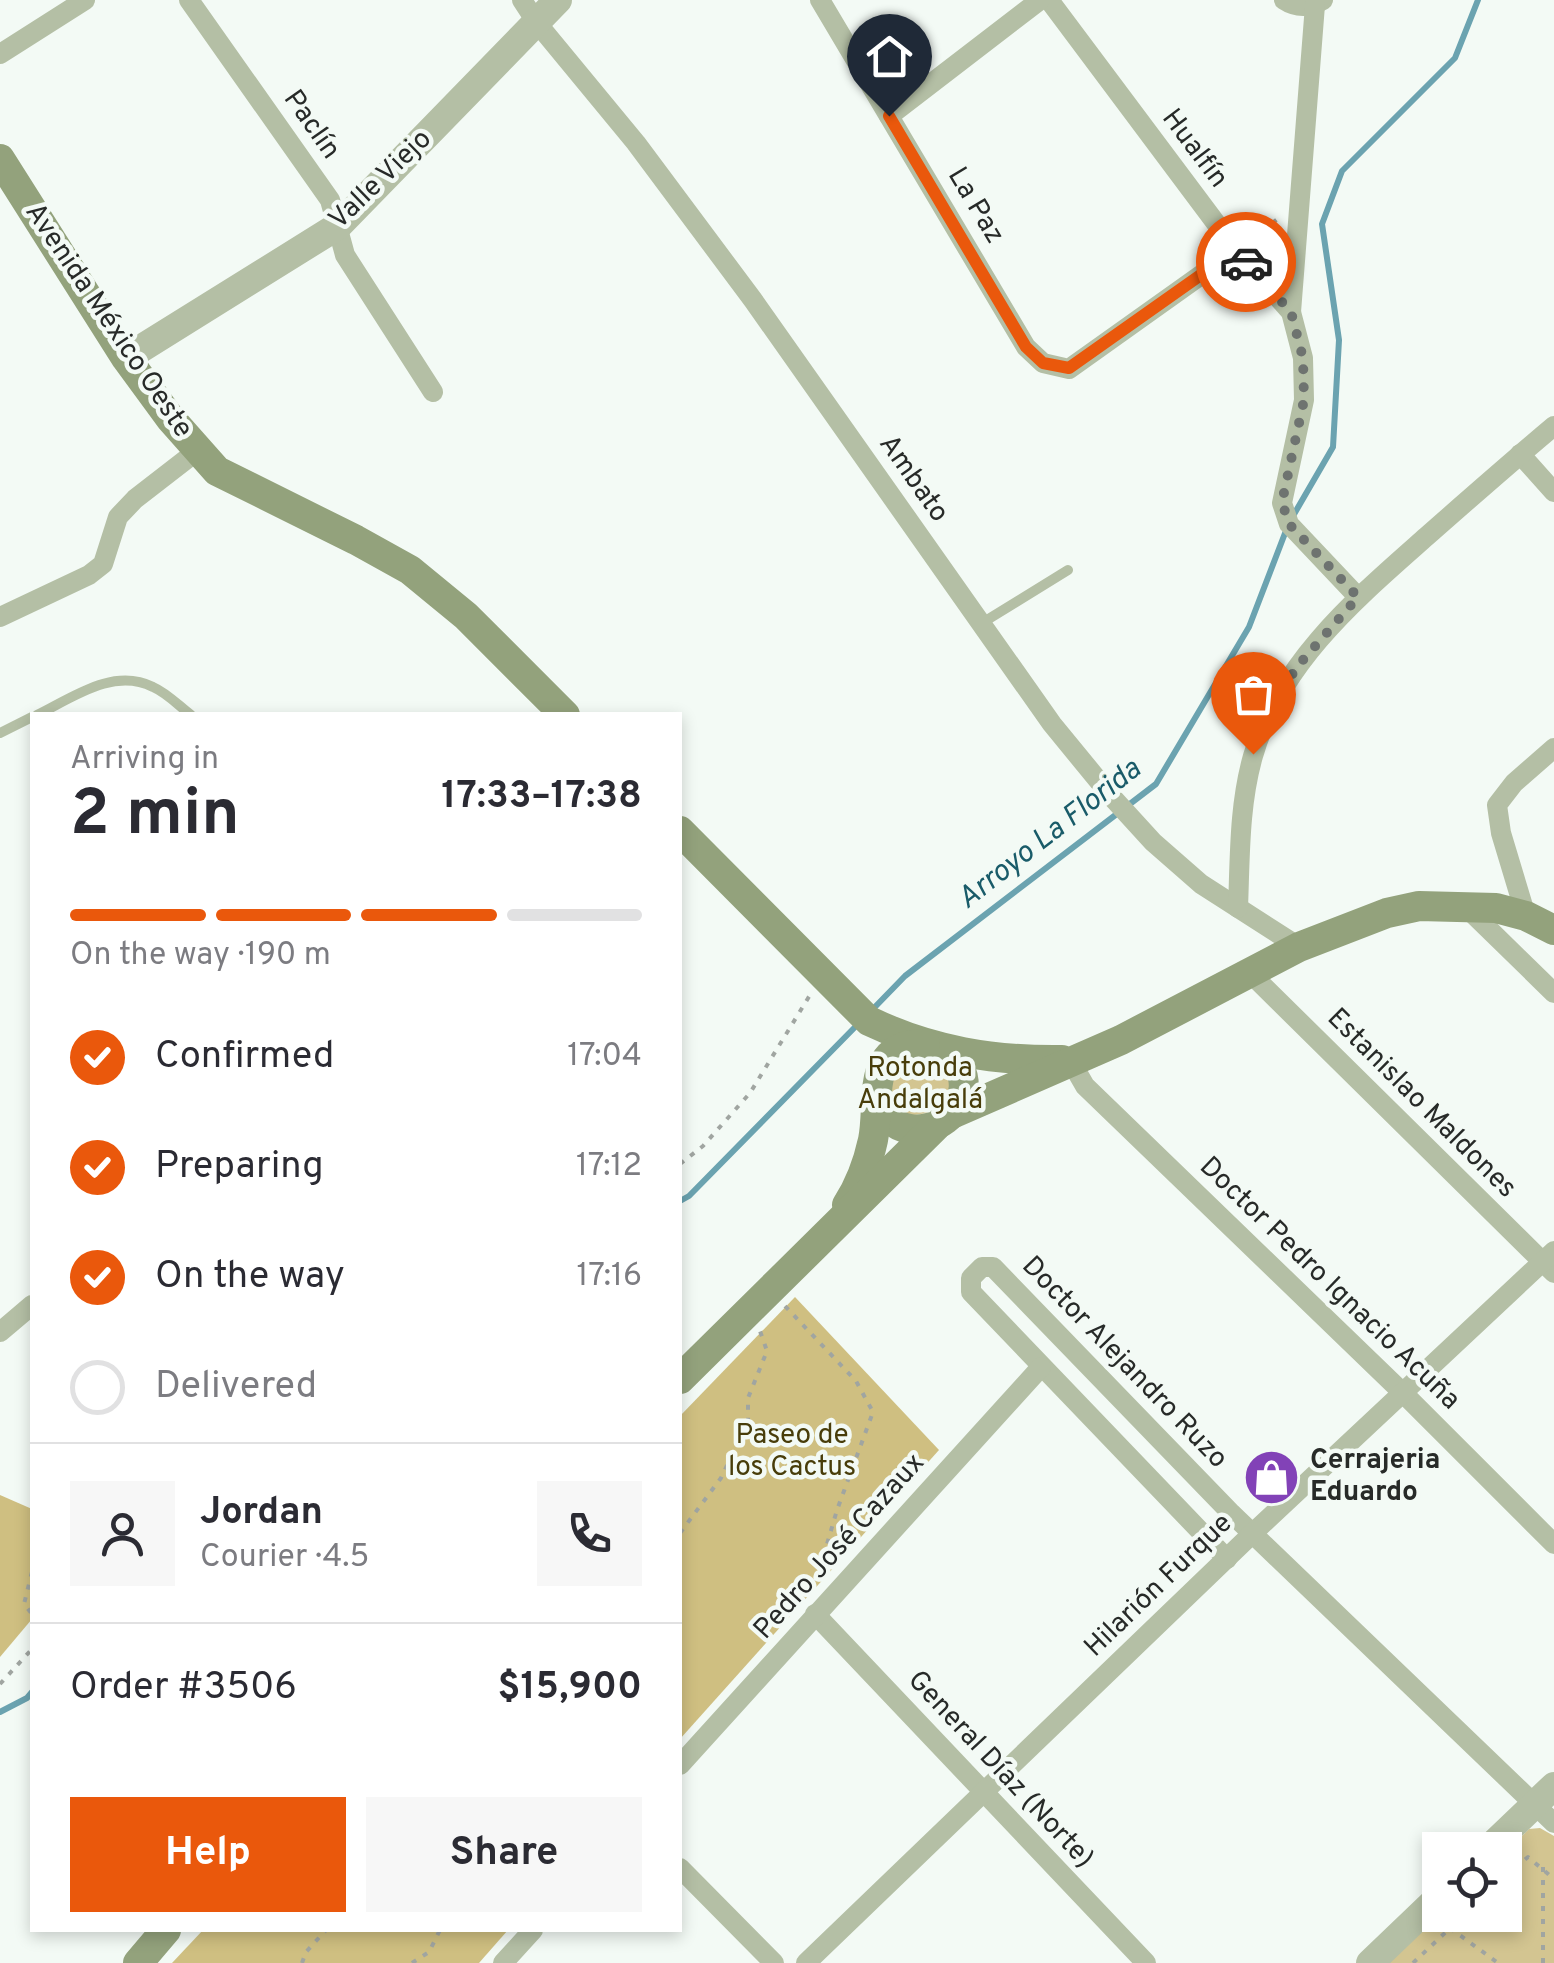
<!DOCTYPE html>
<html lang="en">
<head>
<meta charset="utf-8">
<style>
	:root { --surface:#fff; --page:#f7f7f7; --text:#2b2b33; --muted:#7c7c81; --line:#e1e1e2; --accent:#ea580c }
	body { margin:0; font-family:Overpass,sans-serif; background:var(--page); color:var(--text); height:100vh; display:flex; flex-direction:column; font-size:38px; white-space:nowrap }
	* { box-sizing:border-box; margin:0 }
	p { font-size:32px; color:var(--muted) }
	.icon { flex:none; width:55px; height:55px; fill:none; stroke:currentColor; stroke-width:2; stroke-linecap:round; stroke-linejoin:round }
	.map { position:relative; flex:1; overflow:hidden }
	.sheet { position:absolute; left:30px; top:712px; width:652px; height:1220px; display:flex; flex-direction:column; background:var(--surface); border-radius:0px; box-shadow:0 5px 15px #0003 }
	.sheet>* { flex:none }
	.fabs { position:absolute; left:1422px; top:1832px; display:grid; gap:20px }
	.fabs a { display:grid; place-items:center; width:100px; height:100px; border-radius:0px; background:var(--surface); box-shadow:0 5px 15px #0003; font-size:50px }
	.pin { position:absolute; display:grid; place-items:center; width:85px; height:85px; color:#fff; margin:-102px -42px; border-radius:50% 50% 50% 0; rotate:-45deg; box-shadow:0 0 10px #0007 }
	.pin .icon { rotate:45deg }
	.courier { position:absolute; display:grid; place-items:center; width:100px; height:100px; margin:-50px; border:8px solid #ea580c; border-radius:50%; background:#fff; color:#222; box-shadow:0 2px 12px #0007 }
	.summary em { font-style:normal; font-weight:700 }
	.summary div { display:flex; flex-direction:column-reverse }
	.summary { display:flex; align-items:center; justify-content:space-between; height:170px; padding:0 40px }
	h1 { font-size:65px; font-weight:700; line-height:75px }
	.bar { display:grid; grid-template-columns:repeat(4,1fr); gap:15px 10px; align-content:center; height:120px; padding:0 40px }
	.bar i { height:12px; border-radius:8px; background:var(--line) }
	.bar .selected { background:var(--accent) }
	.bar p { grid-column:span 4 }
	.line { display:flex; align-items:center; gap:25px; padding:0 40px; border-top:2px solid var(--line) }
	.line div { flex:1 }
	.round { display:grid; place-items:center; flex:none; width:105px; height:105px; border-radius:0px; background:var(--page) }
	ol { padding:0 40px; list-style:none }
	li { display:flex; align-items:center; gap:30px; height:110px }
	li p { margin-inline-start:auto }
	li .icon { padding:10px; border-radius:50%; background:var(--accent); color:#fff; stroke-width:4 }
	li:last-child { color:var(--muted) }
	li i { width:55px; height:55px; border:5px solid var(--line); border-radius:50% }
	.action { display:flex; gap:20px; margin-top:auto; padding:20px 40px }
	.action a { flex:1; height:115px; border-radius:0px; background:var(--accent); color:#fff; font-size:40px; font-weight:700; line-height:115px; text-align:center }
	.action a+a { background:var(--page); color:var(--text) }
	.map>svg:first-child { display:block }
</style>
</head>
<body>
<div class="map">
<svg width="1554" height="1963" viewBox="0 0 1554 1963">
	<rect width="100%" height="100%" fill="#f3faf5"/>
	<g fill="#d3c591">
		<polygon points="935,1056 953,1082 940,1111 908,1116 892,1103 889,1073 902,1058"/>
		<polygon points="1540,1828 1554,1836 1554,1963 1386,1963 1440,1915 1505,1915 1505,1852 1529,1829"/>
	</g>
	<g fill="#cfbf81">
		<polygon points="795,1297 939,1450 680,1739 680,1416"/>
		<polygon points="0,1495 32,1509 32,1619 0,1657"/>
		<polygon points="203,1930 508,1930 479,1963 172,1963"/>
	</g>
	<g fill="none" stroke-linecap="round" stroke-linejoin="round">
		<g stroke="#6ba3b0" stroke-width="6">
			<polyline points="1293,516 1333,447 1339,340 1322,224 1342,171 1455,58 1478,0"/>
			<polyline points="872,1010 905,976 1156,784 1249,627 1287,528"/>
			<polyline points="680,1201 689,1196 860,1022"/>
			<polyline points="0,1712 27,1698 32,1692"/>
		</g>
		<g stroke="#a0a5a1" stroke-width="4" stroke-dasharray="5 8" stroke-linecap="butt">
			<polyline points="1252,239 1280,217"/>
			<polyline points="680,1164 703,1146 750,1093 810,995"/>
			<polyline points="785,1306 856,1381 873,1412 837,1510 815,1585"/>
			<polyline points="680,1533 721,1478 748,1421 748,1398 767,1351 760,1331"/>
			<polyline points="32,1572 24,1604 32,1614"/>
			<polyline points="0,1684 32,1649"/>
			<polyline points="1543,1867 1543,1963"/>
			<polyline points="1505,1876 1528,1857 1554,1879"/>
			<polyline points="1450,1928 1498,1963"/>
			<polyline points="302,1963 306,1952 326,1930"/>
			<polyline points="412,1963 429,1952 440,1930"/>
			<polyline points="1413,1963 1464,1915"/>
		</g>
		<g stroke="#b4bfa5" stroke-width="10">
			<polyline points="982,623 1068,570"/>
			<path d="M37,715c35,-17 76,-48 116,-28 14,6 26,19 38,28"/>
			<polyline points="0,733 32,717"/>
		</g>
		<g stroke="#b4bfa5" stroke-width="20">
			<polyline points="189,0 330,200 345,255 433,392"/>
			<polyline points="522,0 537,23 636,143 753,300 1052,724 1111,796 1153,842 1201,884 1299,947"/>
			<polyline points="820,0 1026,347 1043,363 1069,369 1236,250"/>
			<polyline points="1049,0 1236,250 1291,312 1303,358 1304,400 1282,503 1289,524 1358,597"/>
			<path d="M1284,0c12,8 26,8 39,0"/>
			<polyline points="0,54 85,0"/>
			<polyline points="889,116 1040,0"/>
			<polyline points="1291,312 1315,5"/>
			<polyline points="1520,454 1554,492"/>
			<polyline points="0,617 89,575 103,564 118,517 135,499 197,451"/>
			<polyline points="1465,906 1554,993"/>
			<path d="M1238,908c2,-51 1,-103 15,-152 27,-94 104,-158 174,-220 42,-37 84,-74 127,-110"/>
			<polyline points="1526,916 1501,833 1497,805 1514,783 1554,748"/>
			<polyline points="1250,973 1554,1273"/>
			<polyline points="1070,1060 1085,1086 1404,1394 1554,1544"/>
			<polyline points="0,1332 32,1305"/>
			<polyline points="1227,1559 971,1292 971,1278 982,1267 993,1267 1230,1512 1554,1823"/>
			<polyline points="815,1614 1146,1963"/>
			<polyline points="680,1765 1041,1367"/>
			<polyline points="680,1868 774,1963"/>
			<polyline points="503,1963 533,1930"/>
			<polyline points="806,1963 1254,1532 1554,1251"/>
		</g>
		<g stroke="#b4bfa5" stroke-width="28">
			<polyline points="126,358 338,226 558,0"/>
			<polyline points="1487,1850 1554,1786"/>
			<polyline points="1370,1963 1440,1896"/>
		</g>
		<g stroke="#93a27c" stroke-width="30">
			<polyline points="0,159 126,358 170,418 217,471 356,540 410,570 466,616 565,715"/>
			<path d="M680,831l189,190c62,30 125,40 193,39"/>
			<path d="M877,1099c29,73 132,-2 64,-51"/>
			<polyline points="954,1113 1121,1040 1299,947 1387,913 1419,906 1496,908 1526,916 1554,930"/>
			<path d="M847,1205c13,-20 21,-42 26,-65 8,-41 -9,-96 52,-96"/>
			<polyline points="680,1379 936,1126"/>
			<polyline points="138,1963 166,1930"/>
		</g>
	</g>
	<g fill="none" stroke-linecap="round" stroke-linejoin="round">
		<polyline stroke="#6e7370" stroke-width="10" stroke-dasharray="0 18" points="1246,262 1291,312 1303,358 1304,400 1282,502 1289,524 1358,597 1296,668 1276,702 1253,754"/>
		<polyline stroke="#ea580c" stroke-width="12" points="889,116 1026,347 1043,363 1069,368 1236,250 1246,262"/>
	</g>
	<defs>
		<symbol id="shop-disc" viewBox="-11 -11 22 22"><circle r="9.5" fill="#8242b7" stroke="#f3faf5"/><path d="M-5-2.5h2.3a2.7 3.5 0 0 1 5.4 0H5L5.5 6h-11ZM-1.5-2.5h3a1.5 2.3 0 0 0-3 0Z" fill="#fff"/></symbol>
	</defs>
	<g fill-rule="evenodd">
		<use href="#shop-disc" x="1240" y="1446" width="63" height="63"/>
	</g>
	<g text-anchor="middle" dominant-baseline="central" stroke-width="9" stroke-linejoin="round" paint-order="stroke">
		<g font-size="28" fill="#272a28" stroke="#f3faf5">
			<text transform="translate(311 125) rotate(55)">Paclín</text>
			<text transform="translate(1194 149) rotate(53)">Hualfín</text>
			<text transform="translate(381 180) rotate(-44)">Valle Viejo</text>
			<text transform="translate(975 206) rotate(59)">La Paz</text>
			<text transform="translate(108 321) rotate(56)">Avenida México Oeste</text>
			<text transform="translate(913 479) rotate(55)">Ambato</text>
			<text transform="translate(1421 1104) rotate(45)">Estanislao Maldones</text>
			<text transform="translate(1329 1284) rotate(44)">Doctor Pedro Ignacio Acuña</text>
			<text transform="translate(1124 1363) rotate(46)">Doctor Alejandro Ruzo</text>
			<text transform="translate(840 1547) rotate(-48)">Pedro José Cazaux</text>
			<text transform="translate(1159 1586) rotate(-44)">Hilarión Furque</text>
			<text transform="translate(1000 1770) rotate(47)">General Díaz (Norte)</text>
		</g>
		<g font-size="28" fill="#483d0a" stroke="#f3faf5">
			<text x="920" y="1069">Rotonda<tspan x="920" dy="32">Andalgalá</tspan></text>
			<text x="792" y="1436">Paseo de<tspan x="792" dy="32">los Cactus</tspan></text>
		</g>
		<g font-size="28" font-weight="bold" fill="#272a28" stroke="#f3faf5" text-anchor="start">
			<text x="1310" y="1461">Cerrajeria<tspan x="1310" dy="32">Eduardo</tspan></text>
		</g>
		<g font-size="30" font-style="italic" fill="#195b69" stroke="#f3faf5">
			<text transform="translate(1050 835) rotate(-38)">Arroyo La Florida</text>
		</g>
	</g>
</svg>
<div class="fabs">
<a><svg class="icon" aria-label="locate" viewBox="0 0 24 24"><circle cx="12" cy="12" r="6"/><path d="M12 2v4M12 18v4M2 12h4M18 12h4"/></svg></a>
</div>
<div class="pin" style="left:1253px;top:754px;background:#ea580c"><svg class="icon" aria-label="bag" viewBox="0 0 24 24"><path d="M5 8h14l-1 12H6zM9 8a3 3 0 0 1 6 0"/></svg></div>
<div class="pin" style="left:889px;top:116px;background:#1f2937"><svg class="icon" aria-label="home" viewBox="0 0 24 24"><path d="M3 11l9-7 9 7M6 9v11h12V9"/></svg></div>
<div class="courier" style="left:1246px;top:262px"><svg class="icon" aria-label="car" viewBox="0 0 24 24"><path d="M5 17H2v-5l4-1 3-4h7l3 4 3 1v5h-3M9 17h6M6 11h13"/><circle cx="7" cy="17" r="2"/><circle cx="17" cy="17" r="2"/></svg></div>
<section class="sheet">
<div class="summary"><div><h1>2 min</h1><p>Arriving in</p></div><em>17:33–17:38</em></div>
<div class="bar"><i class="selected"></i><i class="selected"></i><i class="selected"></i><i></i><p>On the way · 190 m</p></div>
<ol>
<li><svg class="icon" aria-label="check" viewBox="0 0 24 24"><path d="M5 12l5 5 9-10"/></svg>Confirmed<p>17:04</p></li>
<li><svg class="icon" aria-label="check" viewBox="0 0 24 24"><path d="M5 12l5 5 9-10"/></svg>Preparing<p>17:12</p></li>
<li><svg class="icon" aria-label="check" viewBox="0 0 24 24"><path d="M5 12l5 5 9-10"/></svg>On the way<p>17:16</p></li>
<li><i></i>Delivered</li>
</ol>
<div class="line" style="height:180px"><a class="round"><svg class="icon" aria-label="person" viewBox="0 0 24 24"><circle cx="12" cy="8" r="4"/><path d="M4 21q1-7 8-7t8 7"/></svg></a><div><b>Jordan</b><p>Courier · 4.5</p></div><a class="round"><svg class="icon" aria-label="phone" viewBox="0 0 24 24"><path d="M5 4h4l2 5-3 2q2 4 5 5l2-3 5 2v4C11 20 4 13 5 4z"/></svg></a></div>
<div class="line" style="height:130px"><div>Order #3506</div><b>$15,900</b></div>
<div class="action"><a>Help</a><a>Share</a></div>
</section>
</div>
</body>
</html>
